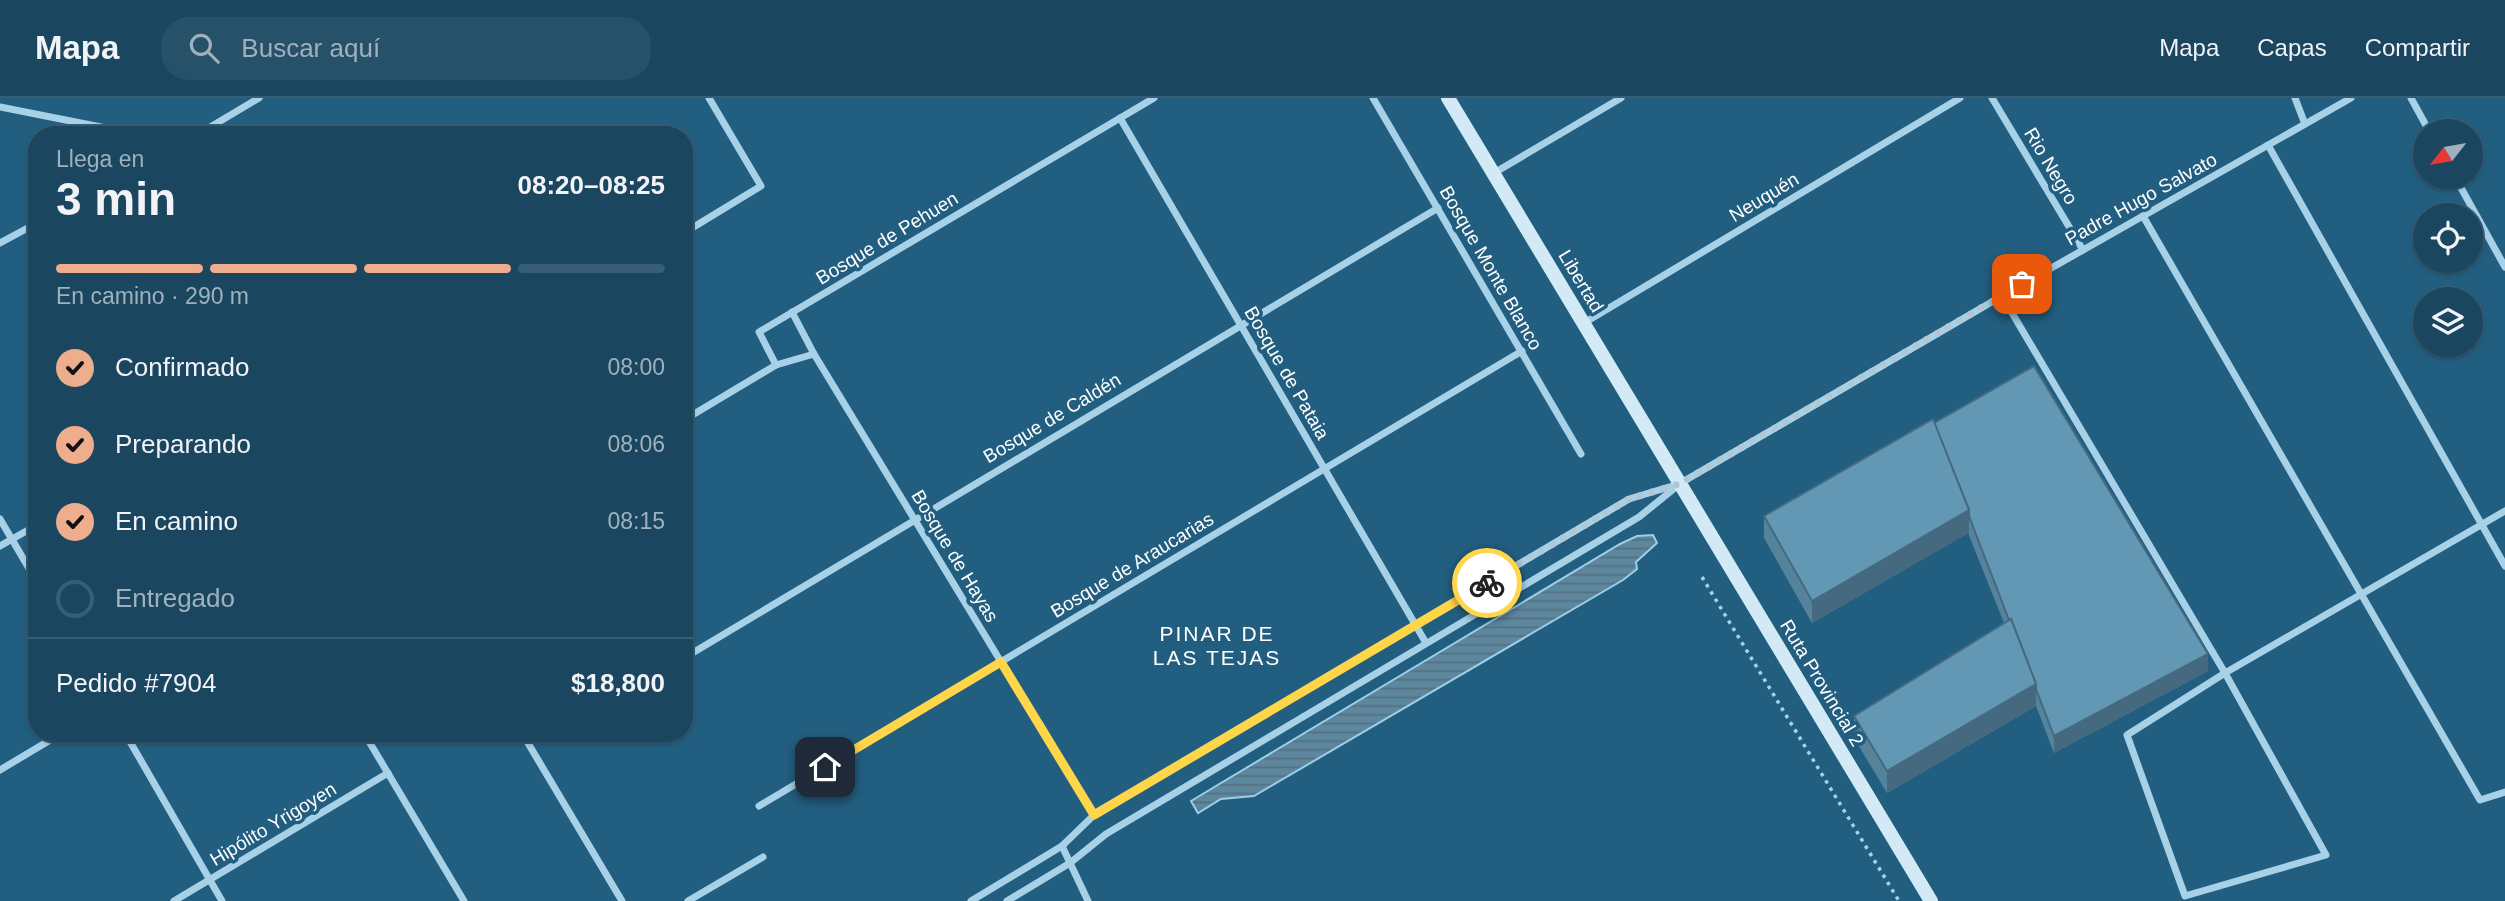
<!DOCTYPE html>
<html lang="es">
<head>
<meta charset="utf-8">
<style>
	:root { --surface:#1a4660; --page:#275069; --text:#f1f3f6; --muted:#9fb1bd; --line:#385e75; --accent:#eead8d }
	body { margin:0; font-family:Helvetica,sans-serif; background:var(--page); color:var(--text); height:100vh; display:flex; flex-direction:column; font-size:26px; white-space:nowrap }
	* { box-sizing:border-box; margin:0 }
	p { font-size:23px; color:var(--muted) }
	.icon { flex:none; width:38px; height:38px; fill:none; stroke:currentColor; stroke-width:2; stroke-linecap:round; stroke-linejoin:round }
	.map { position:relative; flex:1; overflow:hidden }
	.sheet { position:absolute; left:28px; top:28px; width:665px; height:616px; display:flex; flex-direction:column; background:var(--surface); border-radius:28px; box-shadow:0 2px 5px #0004,0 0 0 2px var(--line) }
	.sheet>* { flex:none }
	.needle { width:46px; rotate:239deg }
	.controls { position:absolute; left:2413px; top:21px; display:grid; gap:14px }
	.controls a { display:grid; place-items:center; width:70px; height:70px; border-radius:50%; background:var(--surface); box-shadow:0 2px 5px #0004,0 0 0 2px var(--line); font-size:35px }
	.pin { position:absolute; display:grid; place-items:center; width:60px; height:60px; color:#fff; margin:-30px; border-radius:14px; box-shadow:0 4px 10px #0006 }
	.courier { position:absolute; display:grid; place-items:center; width:70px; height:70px; margin:-35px; border:5px solid #ffd54a; border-radius:50%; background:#fff; color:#222; box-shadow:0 2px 9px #0007 }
	.summary em { font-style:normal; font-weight:800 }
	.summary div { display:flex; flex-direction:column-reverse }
	.summary { display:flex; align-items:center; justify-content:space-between; height:119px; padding:0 28px }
	h1 { font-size:46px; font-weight:800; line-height:52px }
	.bar { display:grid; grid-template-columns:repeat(4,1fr); gap:10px 7px; align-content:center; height:84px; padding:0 28px }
	.bar i { height:9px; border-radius:5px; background:var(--line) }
	.bar .current { background:var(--accent) }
	.bar p { grid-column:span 4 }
	.line { display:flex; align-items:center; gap:18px; padding:0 28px; border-top:2px solid var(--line) }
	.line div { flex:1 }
	ol { padding:0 28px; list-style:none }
	li { display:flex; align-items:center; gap:21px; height:77px }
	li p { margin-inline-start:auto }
	li .icon { padding:7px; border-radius:50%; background:var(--accent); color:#111; stroke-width:4 }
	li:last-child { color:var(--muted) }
	li i { width:38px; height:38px; border:4px solid var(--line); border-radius:50% }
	header { display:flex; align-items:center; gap:42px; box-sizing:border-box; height:98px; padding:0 35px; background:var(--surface); border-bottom:2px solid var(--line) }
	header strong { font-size:33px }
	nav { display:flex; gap:38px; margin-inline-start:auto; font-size:24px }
	.search { width:490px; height:63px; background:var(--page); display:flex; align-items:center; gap:18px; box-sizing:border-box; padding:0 24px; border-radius:28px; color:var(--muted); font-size:26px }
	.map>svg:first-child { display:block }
</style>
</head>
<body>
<header>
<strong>Mapa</strong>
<div class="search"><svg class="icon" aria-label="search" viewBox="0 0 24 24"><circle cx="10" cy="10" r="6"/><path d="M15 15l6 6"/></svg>Buscar aquí</div>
<nav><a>Mapa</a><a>Capas</a><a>Compartir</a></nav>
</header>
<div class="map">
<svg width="2505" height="803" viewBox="0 0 2505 803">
	<defs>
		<pattern id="water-rules" width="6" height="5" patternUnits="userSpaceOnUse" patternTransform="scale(1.75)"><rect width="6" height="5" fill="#5c879f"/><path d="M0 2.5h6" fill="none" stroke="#566f7e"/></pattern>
	</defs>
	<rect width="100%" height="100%" fill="#225e80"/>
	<polygon fill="url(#water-rules)" stroke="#9bcfe8" stroke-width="2" points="1653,437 1657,445 1636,464 1637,471 1623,482 1254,698 1221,701 1198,715 1191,703 1620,446 1637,438"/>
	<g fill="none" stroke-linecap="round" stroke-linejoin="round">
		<polyline stroke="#a7d1e7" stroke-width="3.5" stroke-dasharray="3.5 5" stroke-linecap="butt" points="1702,479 1899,803"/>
		<g stroke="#a7d1e7" stroke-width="7">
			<polyline points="1373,0 1581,356"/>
			<polyline points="1992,0 2083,152"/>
			<polyline points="2295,0 2305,26"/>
			<polyline points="2411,0 2429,33"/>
			<polyline points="0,9 141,37"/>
			<polyline points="1120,20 1426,545"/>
			<polyline points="197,37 259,0"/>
			<polyline points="2268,47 2505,468"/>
			<polyline points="1494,75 1621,0"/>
			<polyline points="2455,79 2505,169"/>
			<polyline points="2143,118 2480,702 2505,694"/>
			<polyline points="692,130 761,88 709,0"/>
			<polyline points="0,145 37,125"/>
			<polyline points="2002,198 2225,575 2326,757 2185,798 2127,637 2225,575 2505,413"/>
			<polyline points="792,214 814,256 1094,717"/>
			<polyline points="1584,225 1960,0"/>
			<polyline points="776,267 814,256"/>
			<polyline points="684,322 776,267 759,234 1154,0"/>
			<polyline points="0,421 37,484"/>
			<polyline points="0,448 37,427"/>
			<polyline points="684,560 1438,110"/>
			<polyline points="125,635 222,803"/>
			<polyline points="364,635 464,803"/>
			<polyline points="522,635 622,803"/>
			<polyline points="0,672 62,635"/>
			<polyline points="759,708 1522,253"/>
			<polyline points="1062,748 1088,803"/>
			<polyline points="174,803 388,675"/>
			<polyline points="688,803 763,759"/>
			<polyline points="971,803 1062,748 1094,717 1629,401 1679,386 2002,198 2351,0"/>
			<polyline points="1007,803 1070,765 1106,736 1639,419 1676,389"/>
		</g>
		<polyline stroke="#d2e9f6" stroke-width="14" points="1448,0 1931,803"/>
	</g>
	<polygon fill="#55839c" points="1934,325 2208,573 2054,655 2036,608 1887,695 1854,640 1854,618 2004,525 1968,435 1812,525 1764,440 1764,418"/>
	<g fill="#456a7f">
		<polygon points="1969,412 1969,435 1812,525 1812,503"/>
		<polygon points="2208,556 2208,573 2054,655 2054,638"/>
		<polygon points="2036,586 2036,608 1887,695 1887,673"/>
	</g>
	<g fill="#6398b5" stroke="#456a7f" stroke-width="2">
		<polygon points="2034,268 2208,556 2054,638 2036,591 2036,586 2011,521 2009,522 1969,418 1969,412 1934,325"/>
		<polygon points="1933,321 1969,412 1812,503 1764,418"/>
		<polygon points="2011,521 2036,586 1887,673 1854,618"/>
	</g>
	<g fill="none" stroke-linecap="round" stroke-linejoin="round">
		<polyline stroke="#b2c7d3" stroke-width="7" stroke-dasharray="0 12.6" points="1487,485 1629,401 1679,386 2022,186"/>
		<polyline stroke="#ffd54a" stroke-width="9" points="825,669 1001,564 1094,717 1487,485"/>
	</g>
	<g text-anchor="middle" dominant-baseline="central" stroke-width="7" stroke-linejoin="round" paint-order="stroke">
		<g font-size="19" fill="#fff" stroke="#225e80">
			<text transform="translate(2051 68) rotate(59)">Rio Negro</text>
			<text transform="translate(1764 99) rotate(-31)">Neuquén</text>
			<text transform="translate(2141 101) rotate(-29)">Padre Hugo Salvato</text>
			<text transform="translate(887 140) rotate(-31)">Bosque de Pehuen</text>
			<text transform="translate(1491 170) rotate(60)">Bosque Monte Blanco</text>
			<text transform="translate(1581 183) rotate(59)">Libertad</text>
			<text transform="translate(1287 275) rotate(60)">Bosque de Pataia</text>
			<text transform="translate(1052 320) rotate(-31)">Bosque de Caldén</text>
			<text transform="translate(955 458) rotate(59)">Bosque de Hayas</text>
			<text transform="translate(1132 467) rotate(-31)">Bosque de Araucarias</text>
			<text transform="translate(1822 585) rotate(59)">Ruta Provincial 2</text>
			<text transform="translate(273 726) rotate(-31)">Hipólito Yrigoyen</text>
		</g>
		<g font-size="21" letter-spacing="2" fill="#fff" stroke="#225e80">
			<text x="1217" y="535">PINAR DE<tspan x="1217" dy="24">LAS TEJAS</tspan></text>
		</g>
	</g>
</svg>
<div class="controls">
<a><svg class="needle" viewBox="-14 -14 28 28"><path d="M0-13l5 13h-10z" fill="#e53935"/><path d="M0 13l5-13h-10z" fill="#9fb1bd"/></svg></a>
<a><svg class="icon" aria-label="locate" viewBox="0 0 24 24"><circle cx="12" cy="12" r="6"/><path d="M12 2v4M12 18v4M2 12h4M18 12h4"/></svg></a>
<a><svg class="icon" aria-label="layers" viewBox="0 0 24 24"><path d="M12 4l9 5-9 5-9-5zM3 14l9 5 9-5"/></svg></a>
</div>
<div class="pin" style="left:2022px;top:186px;background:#ea580c"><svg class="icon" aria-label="bag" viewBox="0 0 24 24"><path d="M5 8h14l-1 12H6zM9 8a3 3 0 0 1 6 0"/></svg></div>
<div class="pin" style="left:825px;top:669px;background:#1f2937"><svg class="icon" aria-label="home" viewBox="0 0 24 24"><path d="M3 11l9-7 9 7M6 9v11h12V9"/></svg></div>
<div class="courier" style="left:1487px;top:485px"><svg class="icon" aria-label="bike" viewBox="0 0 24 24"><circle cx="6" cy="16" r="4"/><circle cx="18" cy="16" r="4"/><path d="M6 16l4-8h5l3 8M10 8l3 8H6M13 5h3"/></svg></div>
<section class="sheet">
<div class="summary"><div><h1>3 min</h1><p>Llega en</p></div><em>08:20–08:25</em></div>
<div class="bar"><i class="current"></i><i class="current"></i><i class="current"></i><i></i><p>En camino · 290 m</p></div>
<ol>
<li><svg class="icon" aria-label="check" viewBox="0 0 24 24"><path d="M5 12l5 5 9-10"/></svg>Confirmado<p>08:00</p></li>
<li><svg class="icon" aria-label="check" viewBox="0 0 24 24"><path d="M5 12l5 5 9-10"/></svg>Preparando<p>08:06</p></li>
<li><svg class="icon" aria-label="check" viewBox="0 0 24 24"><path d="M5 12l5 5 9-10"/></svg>En camino<p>08:15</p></li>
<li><i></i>Entregado</li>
</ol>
<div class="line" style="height:91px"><div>Pedido #7904</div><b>$18,800</b></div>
</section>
</div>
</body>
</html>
